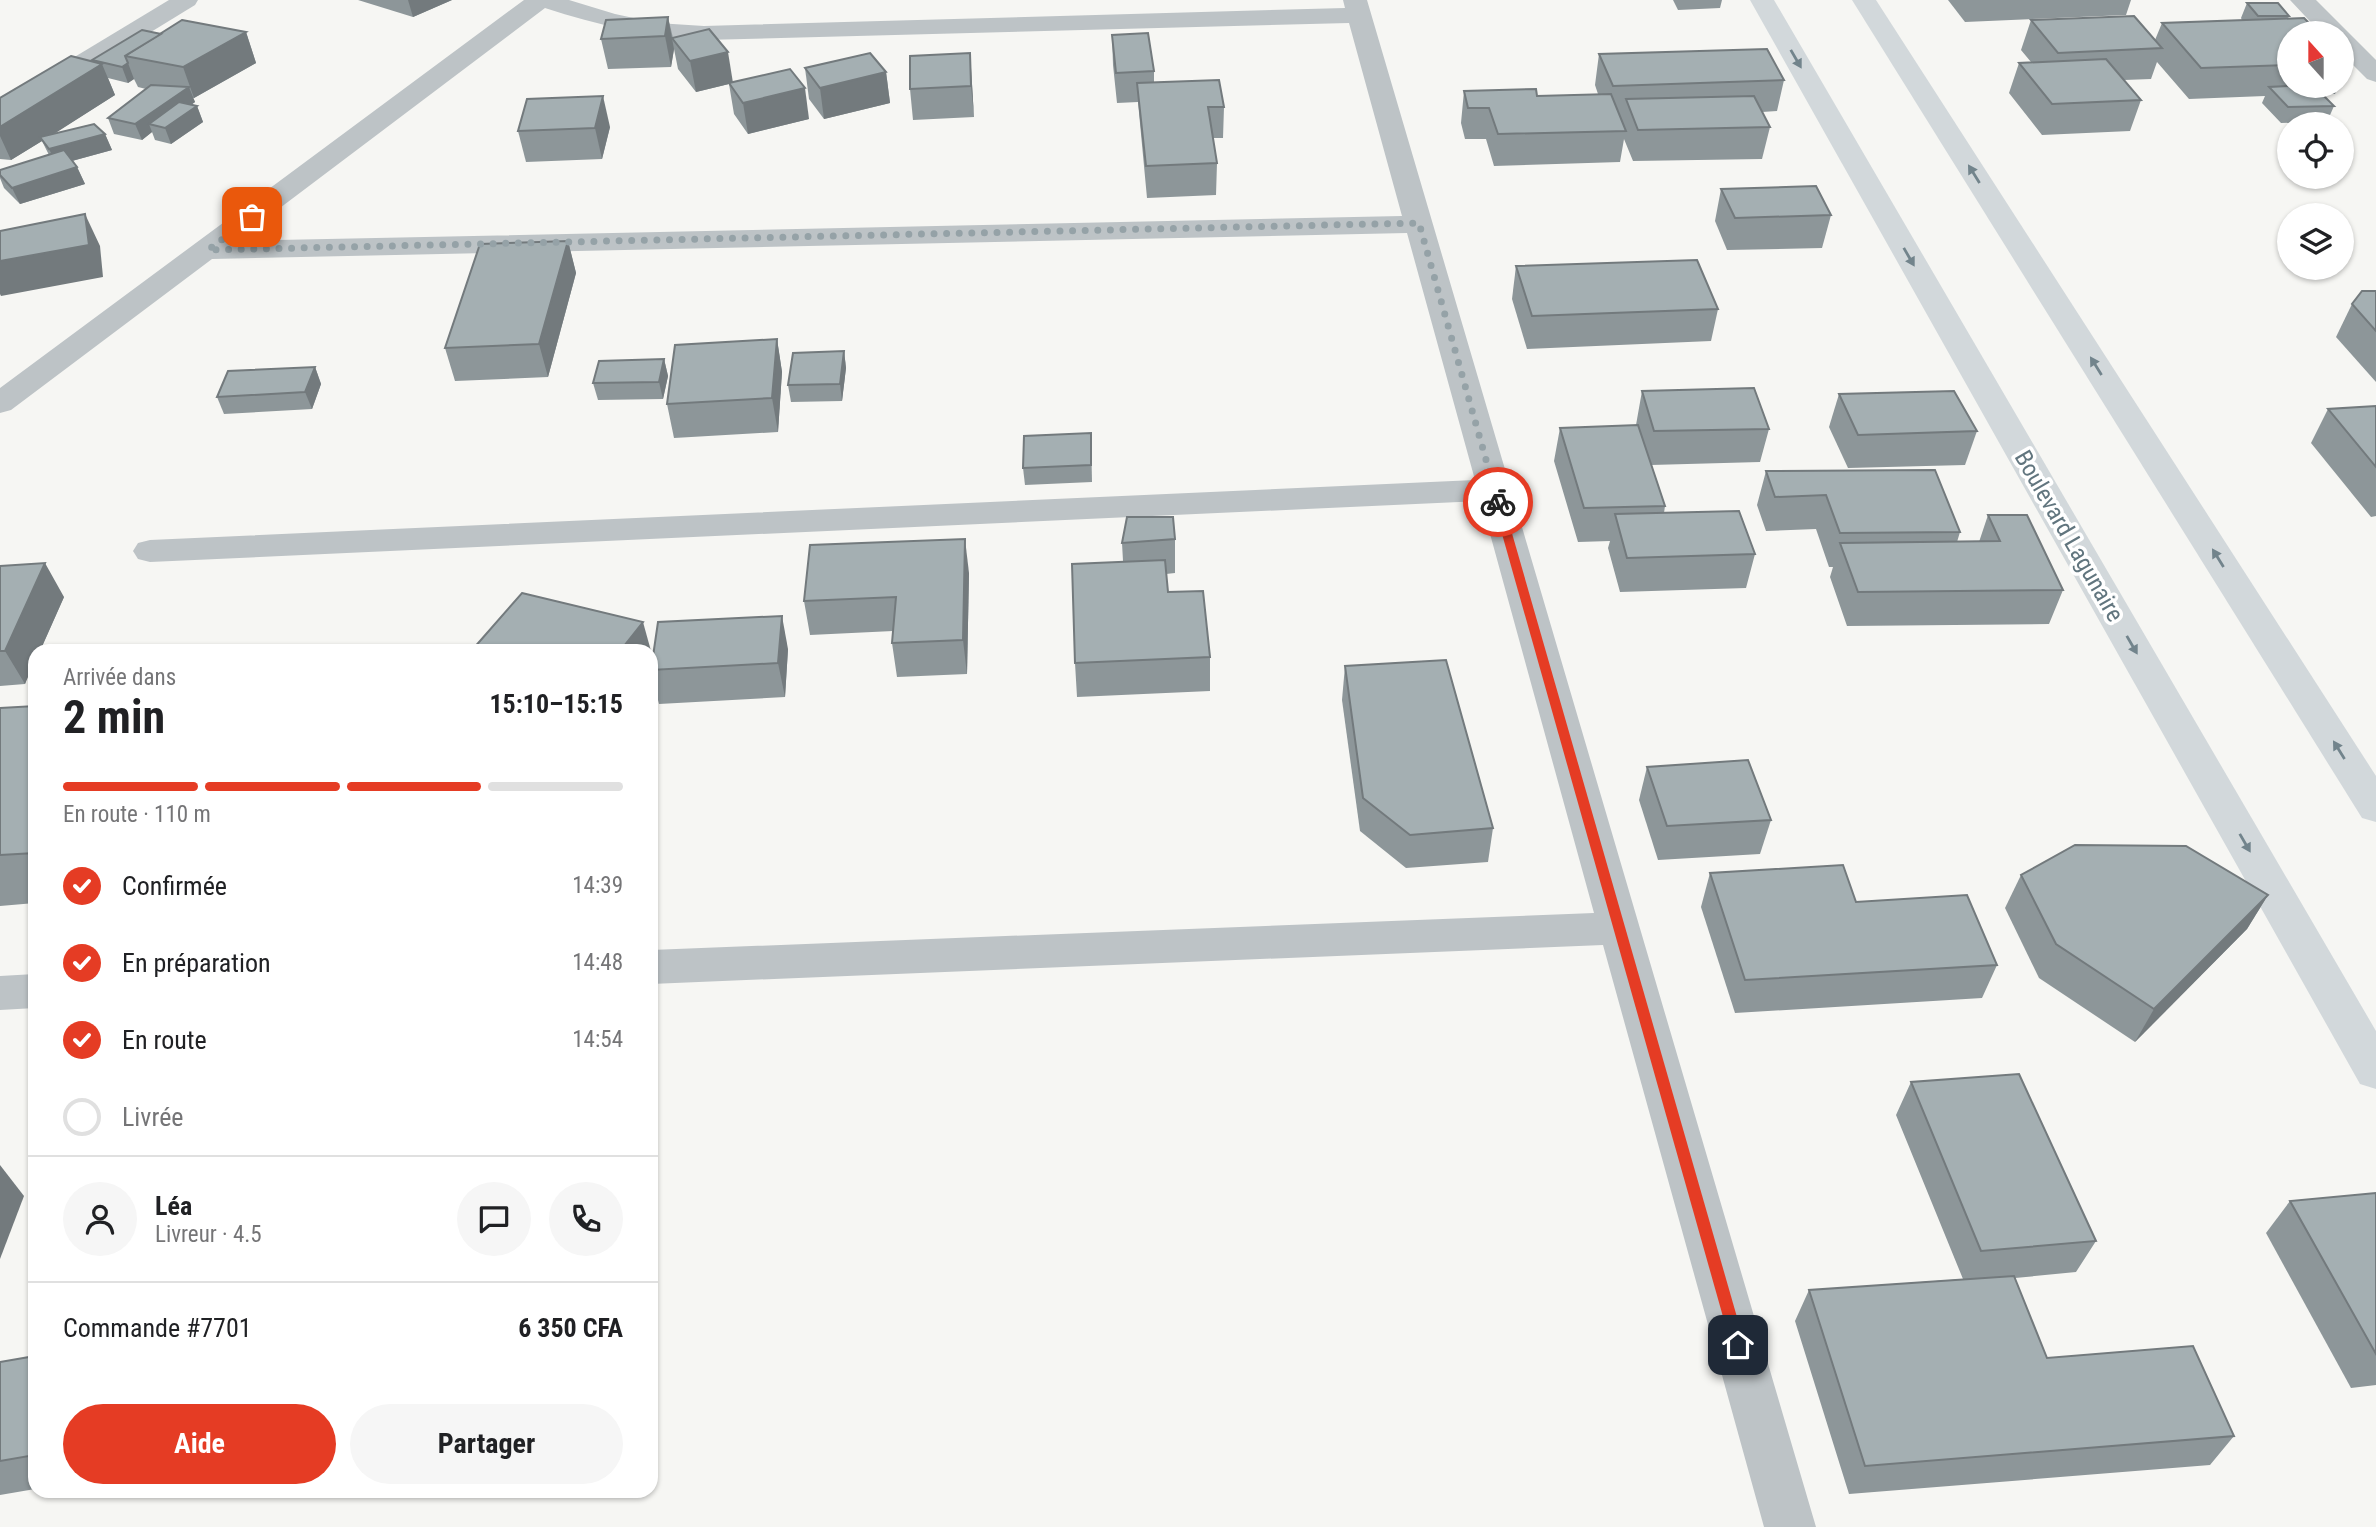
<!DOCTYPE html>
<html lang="fr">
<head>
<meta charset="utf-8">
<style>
	:root { --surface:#fff; --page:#f6f6f6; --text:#202124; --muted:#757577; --line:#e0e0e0; --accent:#e53c24 }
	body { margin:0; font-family:"Roboto Condensed",sans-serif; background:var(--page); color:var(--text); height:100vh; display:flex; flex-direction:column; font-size:26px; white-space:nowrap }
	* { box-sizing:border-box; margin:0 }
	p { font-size:23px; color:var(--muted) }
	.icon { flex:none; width:38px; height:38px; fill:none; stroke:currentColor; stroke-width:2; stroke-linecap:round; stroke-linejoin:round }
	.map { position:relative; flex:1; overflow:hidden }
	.sheet { position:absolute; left:28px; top:644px; width:630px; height:854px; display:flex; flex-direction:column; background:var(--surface); border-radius:21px; box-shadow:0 2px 5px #0004 }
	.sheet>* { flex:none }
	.needle { width:46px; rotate:339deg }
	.fabs { position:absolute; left:2277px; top:21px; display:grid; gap:14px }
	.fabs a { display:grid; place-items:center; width:77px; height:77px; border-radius:50%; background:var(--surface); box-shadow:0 2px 5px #0004; font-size:35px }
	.pin { position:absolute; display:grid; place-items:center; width:60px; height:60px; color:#fff; margin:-30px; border-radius:14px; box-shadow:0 4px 10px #0006 }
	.courier { position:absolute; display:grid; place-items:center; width:70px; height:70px; margin:-35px; border:5px solid #e53c24; border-radius:50%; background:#fff; color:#222; box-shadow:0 2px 9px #0007 }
	.head em { font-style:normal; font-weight:700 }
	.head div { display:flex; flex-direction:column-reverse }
	.head { display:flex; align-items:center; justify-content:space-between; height:119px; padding:0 35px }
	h1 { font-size:46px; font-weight:700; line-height:52px }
	.bar { display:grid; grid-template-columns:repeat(4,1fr); gap:10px 7px; align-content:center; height:84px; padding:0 35px }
	.bar i { height:9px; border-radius:5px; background:var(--line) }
	.bar .selected { background:var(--accent) }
	.bar p { grid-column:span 4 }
	.line { display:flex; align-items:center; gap:18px; padding:0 35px; border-top:2px solid var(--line) }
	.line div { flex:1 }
	.round { display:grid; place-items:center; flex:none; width:74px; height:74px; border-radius:37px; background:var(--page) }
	ol { padding:0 35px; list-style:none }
	li { display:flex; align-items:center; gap:21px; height:77px }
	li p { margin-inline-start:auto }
	li .icon { padding:7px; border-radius:50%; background:var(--accent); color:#fff; stroke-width:4 }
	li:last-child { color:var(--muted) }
	li i { width:38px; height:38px; border:4px solid var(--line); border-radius:50% }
	.primary-button { display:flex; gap:14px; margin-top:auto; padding:14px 35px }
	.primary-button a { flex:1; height:80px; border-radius:42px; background:var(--accent); color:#fff; font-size:28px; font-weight:700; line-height:80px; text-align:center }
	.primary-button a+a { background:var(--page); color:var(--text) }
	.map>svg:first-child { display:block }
</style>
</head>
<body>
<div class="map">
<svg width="2376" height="1527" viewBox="0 0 2376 1527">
	<rect width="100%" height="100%" fill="#f6f6f3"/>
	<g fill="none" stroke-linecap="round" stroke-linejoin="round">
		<g fill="#bdc3c6" fill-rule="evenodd">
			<polygon points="169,0 198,0 195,5 9,119 0,121 0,102"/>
			<path d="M524,0h45l46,14 42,9 47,3 641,-18 -2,-8h24l449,1527h-52l-161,-582 -952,39v-34l943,-37 -113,-412 -1331,61 -12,-3 -5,-8 5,-8 12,-3 1325,-60 -68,-247 -1195,26 -201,151 -11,3v-25zM545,8c53,17 103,29 159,32l645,-17 53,193 -1166,25z"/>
			<polygon points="2290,0 2316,0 2376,60 2376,82 2367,79 2342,54 2342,33 2321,33"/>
			<polygon points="35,974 35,1008 0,1010 0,976"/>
		</g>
		<g fill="#d2d8db" fill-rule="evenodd">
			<polygon points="1750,0 1774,0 2376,1031 2376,1089 2360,1084"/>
			<polygon points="1852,0 1876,0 2376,776 2376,822 2362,818"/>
		</g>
	</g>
	<g fill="#8d9699">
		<polygon points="358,0 452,0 413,17"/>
		<polygon points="1673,0 1722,0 1720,8 1678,10"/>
		<polygon points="1948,0 2131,0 2126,15 1965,22"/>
		<polygon points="2247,3 2289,16 2288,19 2289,86 2338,86 2335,94 2322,94 2334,106 2327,122 2281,123 2262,103 2265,96 2189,99 2157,62 2151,79 2124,80 2141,100 2130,131 2042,135 2009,93 2019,63 2031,62 2021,50 2031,20 2155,40 2162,23 2242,20 2241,18"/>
		<polygon points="668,17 673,38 733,82 809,119 748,134 734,114 729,84 696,92 678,69 674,49 671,67 608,69 601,39"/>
		<polygon points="246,32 256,63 194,98 193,98 195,102 191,105 197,106 203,122 171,144 155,140 152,132 142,140 114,134 108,118 146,89 138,87 134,79 128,83 108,78 115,95 53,134 105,134 112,150 72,161 77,167 85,184 20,204 4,188 0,178 0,170 49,155 42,141 11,160 0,159 0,98 161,34"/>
		<polygon points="1112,35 1154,71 1154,82 1224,107 1223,138 1213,138 1217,163 1216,195 1147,198 1138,102 1117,103 1113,65"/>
		<polygon points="1599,54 1784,80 1777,111 1762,112 1770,127 1762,159 1633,161 1624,139 1620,162 1494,166 1486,139 1465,139 1461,123 1464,91 1537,96 1598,94 1595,85"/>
		<polygon points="2342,56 2348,63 2342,78"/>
		<polygon points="805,68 886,72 890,103 824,119 809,99"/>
		<polygon points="972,84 974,117 913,120 910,89"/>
		<polygon points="610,127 602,159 526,162 518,131"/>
		<polygon points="1721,189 1831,215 1822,248 1727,250 1715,221"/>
		<polygon points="568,241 576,273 548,377 455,381 445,348"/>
		<polygon points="1516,266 1718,309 1711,341 1527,349 1512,299"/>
		<polygon points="2376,291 2376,382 2336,337 2352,304"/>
		<polygon points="777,339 782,372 778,432 674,438 667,404"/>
		<polygon points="844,351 846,368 842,401 791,402 788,385"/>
		<polygon points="664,359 668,376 663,399 598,400 593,383"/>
		<polygon points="315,367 321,384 312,409 224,414 217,397"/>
		<polygon points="1642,391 1769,429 1760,462 1651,465 1665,506 1664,513 1755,554 1746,588 1620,592 1608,548 1610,541 1578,542 1554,461 1560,428 1636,425"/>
		<polygon points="1839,394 1977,431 1965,465 1848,468 1829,427"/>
		<polygon points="2376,406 2376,516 2371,517 2311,443 2328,409"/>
		<polygon points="1091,433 1092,482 1025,485 1023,468"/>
		<polygon points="1766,471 1960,532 1957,542 1979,542 1988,515 2063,590 2049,624 1847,626 1830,577 1833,567 1829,567 1816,529 1766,531 1757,505"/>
		<polygon points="1175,539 1175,573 1166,574 1168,592 1210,657 1210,691 1077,697 1075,663 1123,561 1122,543"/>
		<polygon points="0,566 64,597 40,651 35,651 25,684 0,686"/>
		<polygon points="969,573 967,674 897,677 892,643 893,631 810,635 804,601"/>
		<polygon points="788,649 785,697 659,704 651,672 651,666"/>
		<polygon points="1345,666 1493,828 1488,862 1406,868 1360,831 1342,700"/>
		<polygon points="35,706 35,903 0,906 0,708"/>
		<polygon points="1647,767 1771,820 1760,854 1658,860 1639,800"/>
		<polygon points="1710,873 1856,902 1997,965 1982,998 1735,1013 1701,907"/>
		<polygon points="2021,875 2268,895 2247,929 2135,1042 2039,978 2005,908"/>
		<polygon points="1911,1082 2096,1241 2076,1272 2015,1278 2047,1358 2234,1436 2210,1465 1849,1494 1795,1321 1809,1290 1963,1279 1896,1115"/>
		<polygon points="2376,1193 2376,1385 2351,1388 2266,1233 2290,1201"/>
		<polygon points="35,1356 35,1489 0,1495 0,1362"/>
	</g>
	<g fill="#737a7d">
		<polygon points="408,0 452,0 413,17"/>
		<polygon points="668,17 674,49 671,67 665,36"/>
		<polygon points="246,32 256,63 194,98 183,67"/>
		<polygon points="728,52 733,83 696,92 690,61"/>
		<polygon points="970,53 972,84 974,117 971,86"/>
		<polygon points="128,63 134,79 128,83 122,67"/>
		<polygon points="102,64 115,95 43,141 40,137 42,141 11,160 0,136 0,127"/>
		<polygon points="886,72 890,103 824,119 820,88"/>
		<polygon points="189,87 195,102 160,127 149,124 152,132 142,140 135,124"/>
		<polygon points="805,88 809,119 748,134 743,103"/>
		<polygon points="603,96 610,127 602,159 595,128"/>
		<polygon points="197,106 203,122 171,144 165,128"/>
		<polygon points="105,134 112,150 57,165 49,149"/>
		<polygon points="77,167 85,184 20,204 12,188"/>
		<polygon points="85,214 100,246 103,277 1,296 0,294 0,261"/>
		<polygon points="568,241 576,273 548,377 539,344"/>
		<polygon points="777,339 782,372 778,432 772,398"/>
		<polygon points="844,351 846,368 842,401 840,384"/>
		<polygon points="664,359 668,376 663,399 659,382"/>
		<polygon points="315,367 321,384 312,409 305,392"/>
		<polygon points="965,539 969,573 967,674 963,640"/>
		<polygon points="45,563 64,597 40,651 35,651 35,661 25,684 5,651"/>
		<polygon points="782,616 788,649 785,697 778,663"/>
		<polygon points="643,622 651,651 620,651"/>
		<polygon points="2268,895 2247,929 2135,1042 2154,1009"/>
		<polygon points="0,1165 24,1196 0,1259"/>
	</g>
	<g fill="#a4afb2" stroke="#737a7d" stroke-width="2">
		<polygon points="2247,3 2278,3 2289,16 2258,16"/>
		<polygon points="2134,16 2162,48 2058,53 2031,20"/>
		<polygon points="668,17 665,36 601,39 606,20"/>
		<polygon points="2304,18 2319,33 2289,33 2289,65 2201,68 2162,23"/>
		<polygon points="182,20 246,32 183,67 125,56"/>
		<polygon points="709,29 728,52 690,61 672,38"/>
		<polygon points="142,30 161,34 125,56 128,63 122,67 92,60"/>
		<polygon points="1148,33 1154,71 1116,73 1112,35"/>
		<polygon points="1767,49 1784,80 1613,86 1599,54"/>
		<polygon points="870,53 886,72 820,88 805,68"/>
		<polygon points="970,53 971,86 910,89 910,56"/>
		<polygon points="71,56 102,64 0,127 0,98"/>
		<polygon points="2342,56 2348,63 2342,63"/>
		<polygon points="2106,59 2141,100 2052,104 2019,63"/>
		<polygon points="790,69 805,88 743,103 729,83"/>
		<polygon points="1219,80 1224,107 1208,107 1217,163 1146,166 1137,83"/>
		<polygon points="151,85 189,87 135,124 108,118"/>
		<polygon points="2290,86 2314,86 2334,106 2288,107 2269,87"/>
		<polygon points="1536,89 1537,96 1611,94 1626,131 1498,134 1489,108 1468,108 1464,91"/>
		<polygon points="603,96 595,128 518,131 527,99"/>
		<polygon points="1754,96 1770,127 1638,130 1626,99"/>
		<polygon points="179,102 197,106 165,128 149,124"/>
		<polygon points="94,124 105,134 49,149 40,137"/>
		<polygon points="64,150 77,167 12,188 0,175 0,170"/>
		<polygon points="1816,186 1831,215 1735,218 1721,189"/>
		<polygon points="85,214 89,245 0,261 0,231"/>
		<polygon points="568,241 539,344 445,348 480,244"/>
		<polygon points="1697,260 1718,309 1532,316 1516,266"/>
		<polygon points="2362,291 2376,291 2376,331 2352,304"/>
		<polygon points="777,339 772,398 667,404 675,345"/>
		<polygon points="844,351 840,384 788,385 793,353"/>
		<polygon points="664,359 659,382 593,383 599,361"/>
		<polygon points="315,367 305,392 217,397 228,371"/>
		<polygon points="1754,388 1769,429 1654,431 1642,391"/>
		<polygon points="1954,391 1977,431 1858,435 1839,394"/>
		<polygon points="2376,406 2376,467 2328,409"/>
		<polygon points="1638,425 1665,506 1584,508 1560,428"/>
		<polygon points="1091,433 1091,465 1023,468 1024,436"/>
		<polygon points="1935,470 1960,532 1840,533 1826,495 1775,497 1766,471"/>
		<polygon points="1739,511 1755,554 1627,558 1615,514"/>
		<polygon points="1988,515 2027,515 2063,590 1858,592 1840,543 2000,541"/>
		<polygon points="1127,517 1173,517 1175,539 1122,543"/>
		<polygon points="965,539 963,640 892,643 896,597 804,601 810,545"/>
		<polygon points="1165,560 1168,592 1203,591 1210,657 1075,663 1072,564"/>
		<polygon points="45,563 5,651 0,651 0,566"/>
		<polygon points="522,593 643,622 620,651 482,651 473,649"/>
		<polygon points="782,616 778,663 651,670 658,622"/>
		<polygon points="1446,660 1493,828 1410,835 1363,798 1345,666"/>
		<polygon points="35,706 35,853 0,855 0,708"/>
		<polygon points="1748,760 1771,820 1667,826 1647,767"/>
		<polygon points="2075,845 2186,846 2268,895 2154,1009 2056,944 2021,875"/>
		<polygon points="1843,865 1856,902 1967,895 1997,965 1745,980 1710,873"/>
		<polygon points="2019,1074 2096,1241 1981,1251 1911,1082"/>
		<polygon points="2376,1193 2376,1354 2290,1201"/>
		<polygon points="2014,1276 2047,1358 2193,1346 2234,1436 1865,1466 1809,1290"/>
		<polygon points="35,1356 35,1455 0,1461 0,1362"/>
	</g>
	<defs><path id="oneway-solid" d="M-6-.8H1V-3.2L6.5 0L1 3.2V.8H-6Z" transform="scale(1.75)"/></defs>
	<g fill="#72848c">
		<use href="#oneway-solid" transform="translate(1796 59) rotate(60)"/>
		<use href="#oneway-solid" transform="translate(1974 174) rotate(-122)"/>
		<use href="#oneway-solid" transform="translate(1909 257) rotate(60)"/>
		<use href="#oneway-solid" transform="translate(2096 366) rotate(-122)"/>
		<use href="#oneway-solid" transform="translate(2218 558) rotate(-122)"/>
		<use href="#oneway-solid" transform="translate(2132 645) rotate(60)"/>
		<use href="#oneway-solid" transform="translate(2339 750) rotate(-122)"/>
		<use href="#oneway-solid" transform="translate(2245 843) rotate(60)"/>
	</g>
	<polygon fill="#e53c24" points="1498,499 1503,502 1745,1345 1738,1352 1731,1345 1493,502"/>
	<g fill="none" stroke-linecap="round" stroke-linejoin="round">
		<polyline stroke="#95a2a7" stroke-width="7" stroke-dasharray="0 12.6" points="252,217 208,250 1419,223 1498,502"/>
	</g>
	<g text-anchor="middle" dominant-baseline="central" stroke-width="7" stroke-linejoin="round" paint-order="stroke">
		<g font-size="24" fill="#61757e" stroke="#fff">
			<text transform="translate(2069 536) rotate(60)">Boulevard Lagunaire</text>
		</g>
	</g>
</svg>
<div class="fabs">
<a><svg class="needle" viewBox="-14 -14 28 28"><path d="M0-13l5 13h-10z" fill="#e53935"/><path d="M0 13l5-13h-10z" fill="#757577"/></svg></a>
<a><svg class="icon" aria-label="locate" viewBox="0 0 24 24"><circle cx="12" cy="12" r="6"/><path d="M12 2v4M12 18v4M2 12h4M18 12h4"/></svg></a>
<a><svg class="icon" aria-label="layers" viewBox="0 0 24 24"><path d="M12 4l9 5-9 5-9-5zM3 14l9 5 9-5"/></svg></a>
</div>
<div class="pin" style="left:252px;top:217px;background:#ea580c"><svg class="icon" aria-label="bag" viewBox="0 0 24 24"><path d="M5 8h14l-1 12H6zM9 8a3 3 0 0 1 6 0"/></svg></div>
<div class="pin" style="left:1738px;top:1345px;background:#1f2937"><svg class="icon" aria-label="home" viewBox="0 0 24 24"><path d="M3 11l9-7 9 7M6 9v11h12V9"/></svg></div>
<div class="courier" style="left:1498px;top:502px"><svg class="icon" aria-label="bike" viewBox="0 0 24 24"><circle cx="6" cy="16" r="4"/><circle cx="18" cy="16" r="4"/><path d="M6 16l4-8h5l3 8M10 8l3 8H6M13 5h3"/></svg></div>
<section class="sheet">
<div class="head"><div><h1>2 min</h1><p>Arrivée dans</p></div><em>15:10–15:15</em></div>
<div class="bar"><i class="selected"></i><i class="selected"></i><i class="selected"></i><i></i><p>En route · 110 m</p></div>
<ol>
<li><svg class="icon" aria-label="check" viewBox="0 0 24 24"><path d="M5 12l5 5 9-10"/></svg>Confirmée<p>14:39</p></li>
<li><svg class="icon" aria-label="check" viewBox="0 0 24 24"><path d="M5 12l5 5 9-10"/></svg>En préparation<p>14:48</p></li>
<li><svg class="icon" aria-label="check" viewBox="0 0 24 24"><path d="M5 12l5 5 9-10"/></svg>En route<p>14:54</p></li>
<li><i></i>Livrée</li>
</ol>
<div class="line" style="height:126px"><a class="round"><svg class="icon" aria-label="person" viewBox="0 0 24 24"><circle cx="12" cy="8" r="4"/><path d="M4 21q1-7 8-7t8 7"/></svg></a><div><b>Léa</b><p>Livreur · 4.5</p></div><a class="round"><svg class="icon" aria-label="chat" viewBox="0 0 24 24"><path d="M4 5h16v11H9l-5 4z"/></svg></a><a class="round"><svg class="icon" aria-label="phone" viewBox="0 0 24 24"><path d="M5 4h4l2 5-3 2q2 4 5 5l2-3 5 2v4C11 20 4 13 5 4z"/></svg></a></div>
<div class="line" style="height:91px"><div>Commande #7701</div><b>6 350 CFA</b></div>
<div class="primary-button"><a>Aide</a><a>Partager</a></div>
</section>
</div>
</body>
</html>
